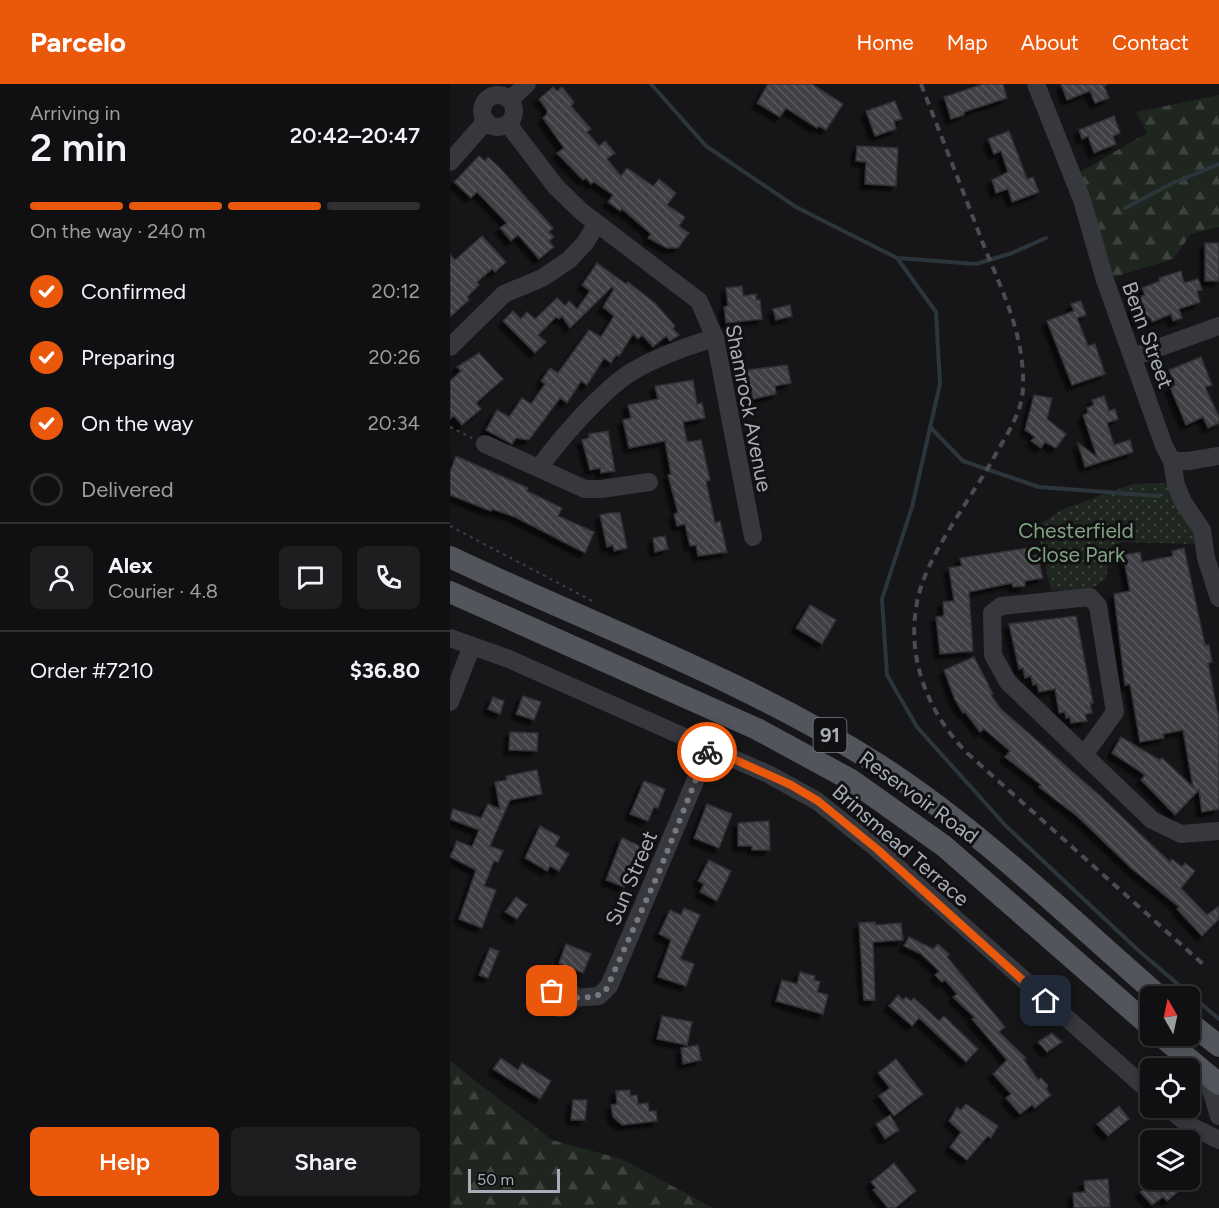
<!DOCTYPE html>
<html lang="en">
<head>
<meta charset="utf-8">
<style>
	:root { --surface:#101012; --page:#1e1e20; --text:#f1f3f6; --muted:#9c9d9f; --line:#303032; --accent:#ea580c }
	body { margin:0; font-family:Figtree,sans-serif; background:var(--page); color:var(--text); height:100vh; display:flex; flex-direction:column; font-size:22px; white-space:nowrap }
	* { box-sizing:border-box; margin:0 }
	p { font-size:20px; color:var(--muted) }
	.icon { flex:none; width:33px; height:33px; fill:none; stroke:currentColor; stroke-width:2; stroke-linecap:round; stroke-linejoin:round }
	.map { position:relative; flex:1; overflow:hidden }
	.sheet { display:flex; flex-direction:column; background:var(--surface); width:450px }
	.sheet>* { flex:none }
	.needle { width:39px; rotate:351deg }
	.controls { position:absolute; left:690px; top:902px; display:grid; gap:12px }
	.controls a { display:grid; place-items:center; width:60px; height:60px; border-radius:9px; background:var(--surface); box-shadow:0 3px 9px #0003,0 0 0 2px var(--line); font-size:30px }
	.scale { position:absolute; left:18px; bottom:15px; width:92px; box-sizing:border-box; padding-left:6px; border:3px solid #a8adb8; border-top:0; font-size:16px; line-height:21px; white-space:nowrap; color:#a8adb8; -webkit-text-stroke:4px #111113; paint-order:stroke }
	.pin { position:absolute; display:grid; place-items:center; width:51px; height:51px; color:#fff; margin:-26px; border-radius:12px; box-shadow:0 3px 9px #0006 }
	.courier { position:absolute; display:grid; place-items:center; width:60px; height:60px; margin:-30px; border:4px solid #ea580c; border-radius:50%; background:#fff; color:#222; box-shadow:0 2px 8px #0007 }
	.overview em { font-style:normal; font-weight:600 }
	.overview div { display:flex; flex-direction:column-reverse }
	.overview { display:flex; align-items:center; justify-content:space-between; height:102px; padding:0 30px }
	h1 { font-size:39px; font-weight:600; line-height:45px }
	.bar { display:grid; grid-template-columns:repeat(4,1fr); gap:9px 6px; align-content:center; height:72px; padding:0 30px }
	.bar i { height:8px; border-radius:4px; background:var(--line) }
	.bar .selected { background:var(--accent) }
	.bar p { grid-column:span 4 }
	.line { display:flex; align-items:center; gap:15px; padding:0 30px; border-top:2px solid var(--line) }
	.line div { flex:1 }
	.round { display:grid; place-items:center; flex:none; width:63px; height:63px; border-radius:9px; background:var(--page) }
	ol { padding:0 30px; list-style:none }
	li { display:flex; align-items:center; gap:18px; height:66px }
	li p { margin-inline-start:auto }
	li .icon { padding:6px; border-radius:50%; background:var(--accent); color:#fff; stroke-width:4 }
	li:last-child { color:var(--muted) }
	li i { width:33px; height:33px; border:3px solid var(--line); border-radius:50% }
	.button { display:flex; gap:12px; margin-top:auto; padding:12px 30px }
	.button a { flex:1; height:69px; border-radius:9px; background:var(--accent); color:#fff; font-size:24px; font-weight:600; line-height:69px; text-align:center }
	.button a+a { background:var(--page); color:var(--text) }
	header { display:flex; align-items:center; gap:36px; box-sizing:border-box; height:84px; padding:0 30px; background:var(--accent); color:#fff }
	header strong { font-size:28px }
	nav { display:flex; gap:33px; margin-inline-start:auto; font-size:21px }
	main { display:flex; flex:1; min-height:0 }
	.map>svg:first-child { display:block }
</style>
</head>
<body>
<header>
<strong>Parcelo</strong>
<nav><a>Home</a><a>Map</a><a>About</a><a>Contact</a></nav>
</header>
<main>
<section class="sheet">
<div class="overview"><div><h1>2 min</h1><p>Arriving in</p></div><em>20:42–20:47</em></div>
<div class="bar"><i class="selected"></i><i class="selected"></i><i class="selected"></i><i></i><p>On the way · 240 m</p></div>
<ol>
<li><svg class="icon" aria-label="check" viewBox="0 0 24 24"><path d="M5 12l5 5 9-10"/></svg>Confirmed<p>20:12</p></li>
<li><svg class="icon" aria-label="check" viewBox="0 0 24 24"><path d="M5 12l5 5 9-10"/></svg>Preparing<p>20:26</p></li>
<li><svg class="icon" aria-label="check" viewBox="0 0 24 24"><path d="M5 12l5 5 9-10"/></svg>On the way<p>20:34</p></li>
<li><i></i>Delivered</li>
</ol>
<div class="line" style="height:108px"><a class="round"><svg class="icon" aria-label="person" viewBox="0 0 24 24"><circle cx="12" cy="8" r="4"/><path d="M4 21q1-7 8-7t8 7"/></svg></a><div><b>Alex</b><p>Courier · 4.8</p></div><a class="round"><svg class="icon" aria-label="chat" viewBox="0 0 24 24"><path d="M4 5h16v11H9l-5 4z"/></svg></a><a class="round"><svg class="icon" aria-label="phone" viewBox="0 0 24 24"><path d="M5 4h4l2 5-3 2q2 4 5 5l2-3 5 2v4C11 20 4 13 5 4z"/></svg></a></div>
<div class="line" style="height:78px"><div>Order #7210</div><b>$36.80</b></div>
<div class="button"><a>Help</a><a>Share</a></div>
</section>
<div class="map">
<svg width="769" height="1124" viewBox="0 0 769 1124">
	<defs>
		<pattern id="forest-firs" width="22" height="20" patternUnits="userSpaceOnUse" patternTransform="scale(1.5)"><rect width="22" height="20" fill="#1e261f"/><path d="M5 1l3.5 6h-7zM16 11l3.5 6h-7z" fill="#3c433d"/></pattern>
		<pattern id="park-dots" width="8" height="8" patternUnits="userSpaceOnUse" patternTransform="scale(1.5)"><rect width="8" height="8" fill="#1e261f"/><path d="M2 2h.1M6 6h.1" fill="none" stroke="#3c433d" stroke-width="1.8" stroke-linecap="round"/></pattern>
		<pattern id="building-back-hatch" width="6" height="6" patternUnits="userSpaceOnUse" patternTransform="scale(1.5)"><rect width="6" height="6" fill="#404145"/><path d="M-1 5l2 2M0 0l6 6M5-1l2 2" fill="none" stroke="#595a5e"/></pattern>
		<filter id="shadow"><feDropShadow dx="-5" dy="5" stdDeviation="1.5" flood-color="#0009"/></filter>
	</defs>
	<rect width="100%" height="100%" fill="#161618"/>
	<g fill="url(#forest-firs)">
		<polygon points="769,11 769,143 741,150 723,175 655,196 630,88 697,49 686,28"/>
		<polygon points="0,977 102,1056 172,1075 263,1124 0,1124"/>
	</g>
	<polygon fill="url(#park-dots)" points="720,399 736,428 746,460 672,458 661,464 656,495 637,507 601,506 587,442 613,425 683,400"/>
	<g fill="none" stroke-linecap="round" stroke-linejoin="round">
		<g stroke="#2c353c" stroke-width="4">
			<polyline points="201,0 256,62 346,123 447,174 526,180 562,169 596,154"/>
			<polyline points="675,124 723,99 769,80"/>
			<polyline points="447,174 486,228 490,300 462,423 432,515 437,591 467,643 556,742 689,867 769,935"/>
			<polyline points="480,343 513,377 589,403 709,412"/>
		</g>
	</g>
	<g fill="url(#building-back-hatch)" stroke="#303034" stroke-width="1.5" filter="url(#shadow)">
		<polygon points="318,0 362,0 393,20 376,46 369,42 367,44 336,24 330,33 307,19"/>
		<polygon points="533,0 553,0 557,14 514,28 514,31 501,35 494,13"/>
		<polygon points="611,0 657,0 654,2 659,14 645,19 640,7 617,16"/>
		<polygon points="103,3 107,7 112,3 124,18 121,22 141,45 137,48 149,62 155,57 165,69 157,75 171,92 177,84 203,102 209,95 226,109 217,121 235,133 229,142 239,149 228,164 217,164 198,154 201,150 172,125 170,127 158,118 163,111 144,98 141,100 136,94 133,96 107,69 114,64 93,34 97,30 97,26 89,15"/>
		<polygon points="445,17 452,35 444,37 446,45 425,52 416,27"/>
		<polygon points="664,32 670,49 663,52 666,60 644,69 638,52 632,55 629,46"/>
		<polygon points="559,47 577,95 583,93 589,108 562,118 558,105 546,109 542,96 558,88 551,67 544,70 538,55"/>
		<polygon points="407,62 448,64 446,102 415,100 416,78 406,77"/>
		<polygon points="29,72 35,77 38,73 50,84 103,144 99,148 104,153 99,157 104,163 89,175 68,151 61,157 50,144 57,139 27,108 21,114 4,98"/>
		<polygon points="32,152 56,178 45,188 42,185 27,198 29,201 17,213 19,216 0,233 0,171 5,176"/>
		<rect x="755" y="159" width="14" height="38"/>
		<polygon points="147,179 176,200 178,198 206,220 225,242 223,245 229,251 220,257 216,252 203,263 192,251 188,255 183,250 169,272 166,271 161,279 154,274 137,301 131,297 117,319 110,314 79,356 66,354 62,360 36,346 47,326 59,333 72,314 81,320 95,300 91,297 100,284 108,289 139,246 151,253 164,232 153,223 164,205 162,203 120,244 112,232 109,235 106,233 88,251 96,258 85,269 53,237 63,227 71,235 77,228 85,235 107,214 115,222 119,217 127,225 140,207 132,201"/>
		<polygon points="731,187 734,199 748,195 752,206 747,207 750,218 729,225 732,234 723,237 721,230 702,238 700,233 687,238 681,225 688,221 686,214 695,211 692,204 710,197 709,194"/>
		<polygon points="292,202 293,212 306,210 306,216 310,216 312,235 276,239 274,223 278,222 276,204"/>
		<polygon points="631,217 636,231 627,234 638,262 645,260 655,290 622,301 597,237 624,227 621,220"/>
		<polygon points="340,221 342,232 326,236 323,225"/>
		<polygon points="29,269 53,295 26,319 31,325 12,341 4,332 0,335 0,297 11,287 7,283"/>
		<polygon points="751,273 762,301 755,303 769,333 769,339 758,344 753,333 736,341 720,303 725,301 719,286"/>
		<polygon points="337,281 341,299 325,302 326,310 303,315 301,305 294,307 290,287"/>
		<polygon points="243,296 247,320 252,319 255,334 233,338 237,358 251,356 260,396 256,397 265,439 270,437 277,468 248,472 246,461 240,462 235,440 227,442 224,430 228,429 218,391 221,390 215,357 179,364 173,336 181,334 178,321 208,315 205,302"/>
		<polygon points="584,311 602,314 597,335 616,350 606,364 595,358 591,364 581,357 585,353 575,346"/>
		<polygon points="654,312 659,327 665,325 668,335 657,339 664,361 680,356 683,368 635,383 628,359 647,373 633,331 638,329 637,324 644,321 642,316"/>
		<polygon points="158,347 165,387 151,389 150,384 140,386 132,356 139,354 139,350"/>
		<polygon points="6,372 78,404 77,407 112,424 108,432 144,448 135,469 65,433 42,425 41,427 0,411 0,388"/>
		<polygon points="160,429 170,429 177,464 164,467 163,461 157,463 150,431"/>
		<polygon points="215,452 218,465 205,468 203,454"/>
		<polygon points="578,464 579,472 587,471 593,494 575,497 575,502 563,503 562,499 519,508 523,567 490,570 486,533 494,532 493,518 504,517 499,484 512,482 510,474"/>
		<polygon points="734,464 755,561 759,561 762,578 758,579 769,635 769,725 752,728 749,706 725,731 691,696 695,691 662,669 671,653 710,676 712,674 743,703 733,646 713,650 714,654 690,658 680,600 675,601 664,510 680,507 673,471 690,468 692,478 723,472 722,467"/>
		<polygon points="360,521 386,536 372,560 346,544"/>
		<polygon points="626,532 643,619 640,619 642,629 635,630 637,637 621,639 620,633 616,634 615,628 609,629 605,605 589,608 587,600 583,601 581,592 575,594 573,584 569,585 559,540"/>
		<polygon points="524,573 543,610 541,611 551,625 649,711 720,778 722,775 732,783 735,779 745,787 731,804 757,831 769,822 769,835 752,852 727,825 729,823 682,785 628,733 589,703 591,701 555,673 560,667 534,645 530,648 515,628 513,629 505,616 494,586"/>
		<polygon points="73,612 91,618 84,636 66,630"/>
		<polygon points="43,613 54,617 50,630 38,625"/>
		<polygon points="60,648 88,649 87,667 59,666"/>
		<polygon points="87,686 92,710 60,716 40,762 53,767 48,778 44,777 34,802 46,806 32,844 9,835 26,786 0,773 7,757 22,763 29,746 0,735 3,725 31,734 38,720 50,725 45,698 57,696 56,692"/>
		<polygon points="194,697 215,705 208,724 204,723 198,737 180,730"/>
		<polygon points="257,720 282,730 269,764 244,754"/>
		<polygon points="319,737 320,766 302,766 302,762 288,762 288,739"/>
		<polygon points="90,742 110,753 105,762 119,770 109,787 100,782 97,787 75,774"/>
		<polygon points="172,754 190,762 174,803 156,796"/>
		<polygon points="259,776 281,787 267,817 250,808 254,800 248,797"/>
		<polygon points="66,813 77,821 67,835 55,828"/>
		<polygon points="234,824 250,831 230,875 244,880 236,902 208,893 221,856 209,850 220,826 231,831"/>
		<polygon points="425,838 425,841 451,839 453,856 423,858 425,916 414,916 409,839"/>
		<polygon points="459,853 483,865 488,860 499,870 497,873 555,943 549,948 576,974 574,976 588,996 591,994 598,1002 596,1005 601,1011 585,1024 582,1021 570,1030 556,1014 561,1010 543,990 557,976 522,935 525,934 503,913 507,910 495,896 492,898 485,891 489,887 471,870 454,862"/>
		<polygon points="116,860 141,870 133,889 109,879"/>
		<polygon points="40,864 49,867 38,894 29,891"/>
		<polygon points="350,888 365,892 364,896 370,898 367,908 378,911 373,930 326,917 332,896 347,900"/>
		<polygon points="448,911 453,916 456,913 461,917 464,914 489,937 494,932 528,965 516,978 469,934 462,942 439,922"/>
		<polygon points="212,932 242,938 237,961 207,955"/>
		<polygon points="602,949 612,958 597,968 588,958"/>
		<polygon points="248,961 251,976 233,980 231,964"/>
		<polygon points="51,974 68,986 72,979 101,997 90,1015 43,985"/>
		<polygon points="446,975 473,1010 444,1032 429,1012 440,1004 428,989"/>
		<polygon points="180,1006 180,1012 187,1011 188,1020 198,1019 199,1027 206,1027 207,1037 172,1041 163,1033 161,1021 167,1020 166,1007"/>
		<polygon points="123,1016 137,1016 135,1036 121,1036"/>
		<polygon points="516,1020 548,1042 541,1054 538,1052 517,1076 500,1063 511,1048 499,1037 507,1023 511,1026"/>
		<polygon points="669,1022 679,1035 658,1052 647,1040"/>
		<polygon points="440,1031 449,1046 435,1055 426,1040"/>
		<polygon points="444,1079 466,1107 445,1124 438,1124 423,1106 426,1104 421,1098"/>
		<polygon points="658,1095 660,1123 624,1124 623,1109 635,1108 634,1097"/>
		<polygon points="708,1095 738,1095 733,1100 734,1103 717,1117 713,1113 702,1121 690,1108"/>
	</g>
	<g fill="none" stroke-linecap="round" stroke-linejoin="round">
		<g stroke="#3d3f44" stroke-width="2" stroke-dasharray="3 4.5" stroke-linecap="butt">
			<polyline points="0,343 22,354"/>
			<polyline points="0,442 146,519"/>
		</g>
		<g stroke="#37383d" stroke-width="18">
			<polyline points="586,0 632,116 655,196 714,362 722,377 726,401 733,418 752,446 756,474 769,514"/>
			<circle cx="48" cy="27" r="16"/>
			<polyline points="60,16 77,0"/>
			<polyline points="58,40 106,103 132,128 249,217 265,254 303,453"/>
			<polyline points="0,78 36,37"/>
			<polyline points="0,263 54,210 92,194 119,176 135,159 146,141"/>
			<polyline points="683,273 769,242"/>
			<polyline points="35,360 135,405 151,405 199,398"/>
			<polyline points="722,377 738,377 769,372"/>
			<path d="M89,384c20,-28 64,-79 94,-97 24,-14 54,-25 82,-33"/>
			<polyline points="0,554 59,575 318,690 367,717 427,765 700,1008"/>
			<polyline points="0,618 22,562"/>
			<polyline points="634,671 665,628 648,522 640,513 551,522 542,529 543,571 558,598 702,736 731,750 769,747"/>
			<circle cx="111" cy="913" r="11"/>
			<polyline points="123,914 149,912 159,902 259,664"/>
			<polyline points="756,990 769,1032"/>
			<polyline points="717,1023 739,1041 769,1056"/>
		</g>
		<g stroke="#53555c" stroke-width="22">
			<path d="M0,473c143,68 294,122 429,208 101,65 189,152 280,231"/>
			<polyline points="0,508 307,645 401,696 494,762 700,942"/>
			<polyline points="740,939 769,962"/>
			<polyline points="710,951 769,1000"/>
		</g>
		<path stroke="#4a4c52" stroke-width="4" stroke-dasharray="8 6" stroke-linecap="butt" d="M471,0c20,52 41,104 61,157 19,48 43,93 41,147 -1,26 -18,49 -30,71 -21,37 -55,82 -70,122 -22,61 -1,125 43,171l238,213"/>
	</g>
	<g fill="none" stroke-linecap="round" stroke-linejoin="round">
		<path stroke="#757880" stroke-width="6" stroke-dasharray="0 10.8" d="M102,907c8,-8 19,-5 21,7l20,-1 12,-5 54,-120 48,-120"/>
		<polyline stroke="#ea580c" stroke-width="8" points="257,668 259,664 341,701 368,717 427,765 596,917"/>
	</g>
	<g text-anchor="middle" dominant-baseline="central" stroke-width="6" stroke-linejoin="round" paint-order="stroke">
		<rect fill="#111113" stroke="#7b7e86" stroke-width="1.5" x="363.5" y="634" width="33" height="34" rx="4.5"/>
		<g font-size="20" font-weight="bold" fill="#a8adb8">
			<text x="380" y="651">91</text>
		</g>
		<g font-size="21" fill="#a8adb8" stroke="#111113">
			<text transform="translate(698 251) rotate(70)">Benn Street</text>
			<text transform="translate(299 324) rotate(79)">Shamrock Avenue</text>
			<text transform="translate(469 713) rotate(36)">Reservoir Road</text>
			<text transform="translate(451 761) rotate(41)">Brinsmead Terrace</text>
			<text transform="translate(181 794) rotate(-67)">Sun Street</text>
		</g>
		<g font-size="21" fill="#7fa381" stroke="#111113">
			<text x="626" y="446">Chesterfield<tspan x="626" dy="24">Close Park</tspan></text>
		</g>
	</g>
</svg>
<div class="controls">
<a><svg class="needle" viewBox="-14 -14 28 28"><path d="M0-13l5 13h-10z" fill="#e53935"/><path d="M0 13l5-13h-10z" fill="#9c9d9f"/></svg></a>
<a><svg class="icon" aria-label="locate" viewBox="0 0 24 24"><circle cx="12" cy="12" r="6"/><path d="M12 2v4M12 18v4M2 12h4M18 12h4"/></svg></a>
<a><svg class="icon" aria-label="layers" viewBox="0 0 24 24"><path d="M12 4l9 5-9 5-9-5zM3 14l9 5 9-5"/></svg></a>
</div>
<div class="scale">50 m</div>
<div class="pin" style="left:102px;top:907px;background:#ea580c"><svg class="icon" aria-label="bag" viewBox="0 0 24 24"><path d="M5 8h14l-1 12H6zM9 8a3 3 0 0 1 6 0"/></svg></div>
<div class="pin" style="left:596px;top:917px;background:#1f2937"><svg class="icon" aria-label="home" viewBox="0 0 24 24"><path d="M3 11l9-7 9 7M6 9v11h12V9"/></svg></div>
<div class="courier" style="left:257px;top:668px"><svg class="icon" aria-label="bike" viewBox="0 0 24 24"><circle cx="6" cy="16" r="4"/><circle cx="18" cy="16" r="4"/><path d="M6 16l4-8h5l3 8M10 8l3 8H6M13 5h3"/></svg></div>
</div>
</main>
</body>
</html>
